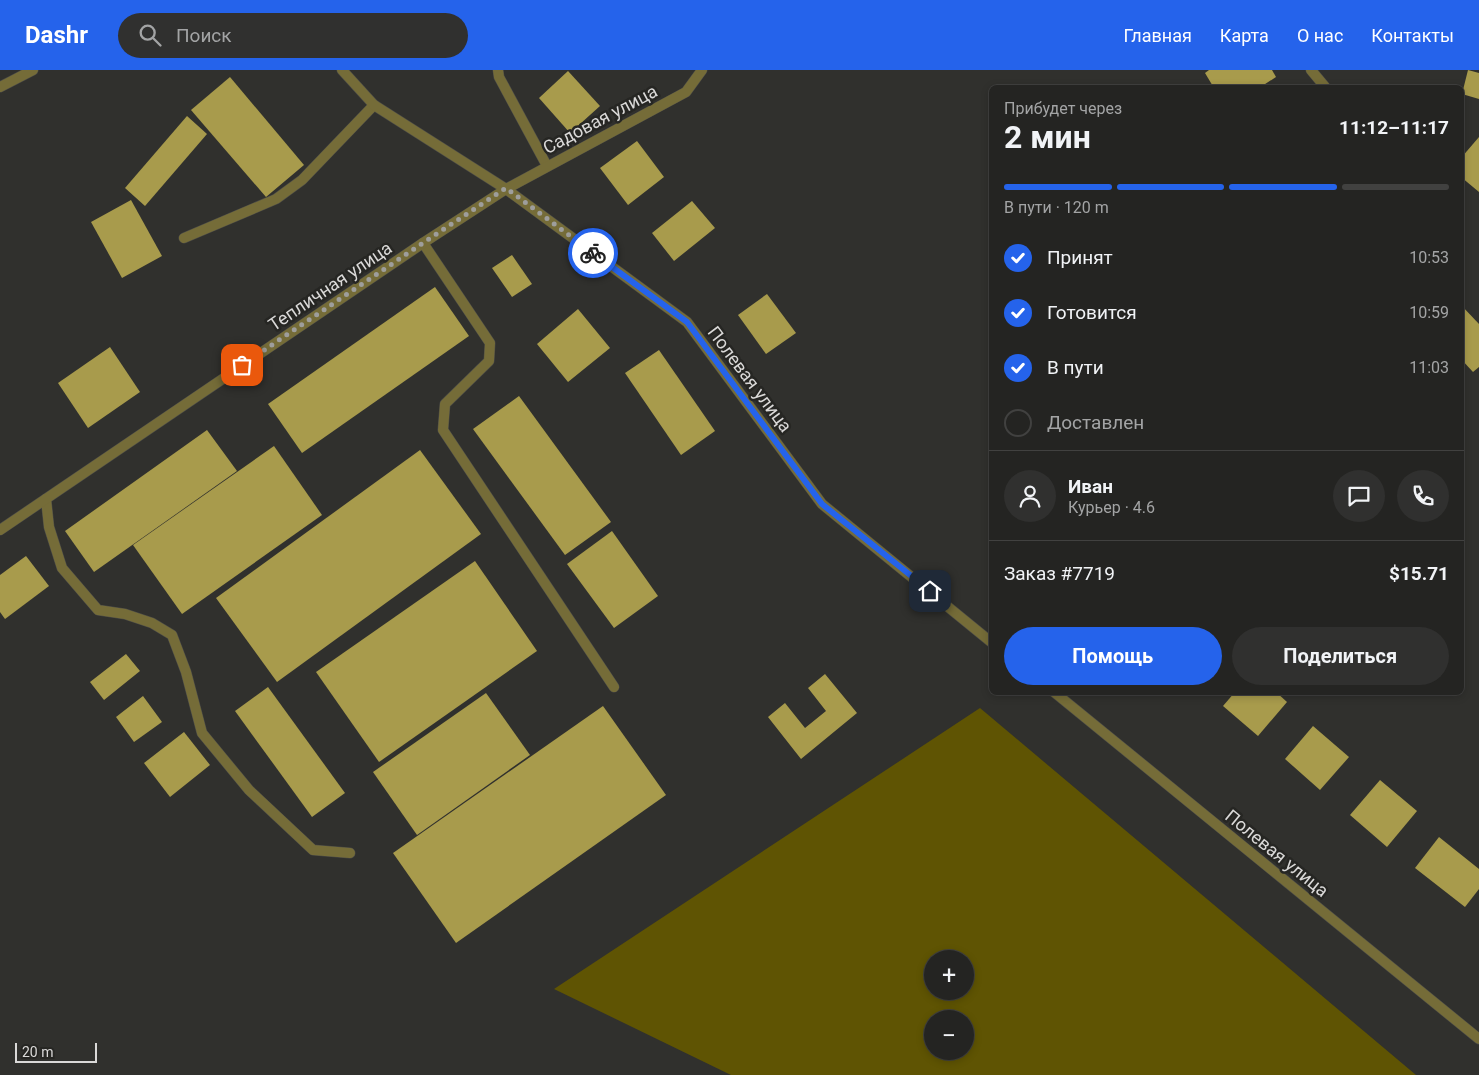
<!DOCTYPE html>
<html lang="ru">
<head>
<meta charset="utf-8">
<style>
	:root { --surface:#242422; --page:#30302f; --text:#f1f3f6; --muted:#a3a4a5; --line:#414140; --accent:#2563eb }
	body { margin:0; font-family:Roboto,sans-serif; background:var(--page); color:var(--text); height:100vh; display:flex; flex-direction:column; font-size:19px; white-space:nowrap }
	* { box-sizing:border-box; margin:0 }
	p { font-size:16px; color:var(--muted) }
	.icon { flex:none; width:28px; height:28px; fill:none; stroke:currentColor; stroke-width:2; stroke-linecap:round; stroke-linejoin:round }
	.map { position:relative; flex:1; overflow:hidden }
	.drawer { position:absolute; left:989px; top:15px; width:475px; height:610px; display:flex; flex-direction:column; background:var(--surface); border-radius:8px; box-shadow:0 2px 8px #0003,0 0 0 1px var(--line) }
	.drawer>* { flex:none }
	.buttons { position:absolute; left:924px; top:880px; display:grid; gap:10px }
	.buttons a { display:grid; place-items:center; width:50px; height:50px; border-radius:50%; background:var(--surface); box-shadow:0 2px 8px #0003,0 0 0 1px var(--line); font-size:25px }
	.scale { position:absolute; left:15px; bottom:12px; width:82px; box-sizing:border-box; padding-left:5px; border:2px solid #dad9d8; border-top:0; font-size:14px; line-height:18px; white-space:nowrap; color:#dad9d8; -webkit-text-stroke:4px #262623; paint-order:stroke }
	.pin { position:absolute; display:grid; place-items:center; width:42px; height:42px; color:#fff; margin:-21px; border-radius:10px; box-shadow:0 2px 8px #0006 }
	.courier { position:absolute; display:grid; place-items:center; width:50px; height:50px; margin:-25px; border:4px solid #2563eb; border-radius:50%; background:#fff; color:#222; box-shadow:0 1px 6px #0007 }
	.overview em { font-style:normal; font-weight:700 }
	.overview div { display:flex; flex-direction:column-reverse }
	.overview { display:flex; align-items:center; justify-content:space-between; height:85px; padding:0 15px }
	h1 { font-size:32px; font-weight:700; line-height:38px }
	.bar { display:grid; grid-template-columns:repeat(4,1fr); gap:8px 5px; align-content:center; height:60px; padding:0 15px }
	.bar i { height:6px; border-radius:4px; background:var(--line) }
	.bar .current { background:var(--accent) }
	.bar p { grid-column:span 4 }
	.line { display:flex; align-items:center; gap:12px; padding:0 15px; border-top:1px solid var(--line) }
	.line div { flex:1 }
	.round { display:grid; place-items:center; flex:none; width:52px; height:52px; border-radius:26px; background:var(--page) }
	ol { padding:0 15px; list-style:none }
	li { display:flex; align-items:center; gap:15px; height:55px }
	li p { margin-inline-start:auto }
	li .icon { padding:5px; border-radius:50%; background:var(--accent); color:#fff; stroke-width:4 }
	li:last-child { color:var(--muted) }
	li i { width:28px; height:28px; border:2px solid var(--line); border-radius:50% }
	.button { display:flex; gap:10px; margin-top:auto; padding:10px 15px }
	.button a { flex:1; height:58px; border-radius:30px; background:var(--accent); color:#fff; font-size:20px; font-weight:700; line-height:58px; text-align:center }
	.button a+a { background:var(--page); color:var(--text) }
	header { display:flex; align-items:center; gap:30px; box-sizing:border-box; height:70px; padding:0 25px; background:var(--accent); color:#fff }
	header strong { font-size:24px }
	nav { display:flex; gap:28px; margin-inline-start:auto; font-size:18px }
	.search { width:350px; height:45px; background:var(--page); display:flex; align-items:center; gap:12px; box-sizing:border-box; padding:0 18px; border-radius:28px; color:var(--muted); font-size:19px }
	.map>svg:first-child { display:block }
</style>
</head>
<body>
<header>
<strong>Dashr</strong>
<div class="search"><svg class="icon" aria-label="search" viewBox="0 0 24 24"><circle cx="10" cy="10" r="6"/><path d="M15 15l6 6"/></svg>Поиск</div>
<nav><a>Главная</a><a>Карта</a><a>О нас</a><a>Контакты</a></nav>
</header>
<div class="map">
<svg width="1479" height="1005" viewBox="0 0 1479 1005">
	<rect width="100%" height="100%" fill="#30302d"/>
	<path fill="#5f5403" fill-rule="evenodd" d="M980,638l436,367h-685l-177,-86zM932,889h33v32h-33zM932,949h33v32h-33z"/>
	<g fill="#a89b4c">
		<polygon points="1209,0 1272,0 1276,7 1259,18 1214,18 1205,3"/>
		<polygon points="1468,0 1479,3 1479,29 1462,24"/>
		<polygon points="568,1 600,36 570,63 539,28"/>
		<polygon points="230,7 304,95 266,127 191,40"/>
		<polygon points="187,46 207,64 145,136 125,118"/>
		<polygon points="1479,67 1479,122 1461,107 1461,88"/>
		<polygon points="637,71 664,107 628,135 600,98"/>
		<polygon points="131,130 162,186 122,208 91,152"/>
		<polygon points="692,131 715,158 674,191 652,163"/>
		<polygon points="512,185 532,214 512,227 492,198"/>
		<polygon points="435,217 469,266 302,383 268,334"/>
		<polygon points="767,224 796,263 766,284 738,245"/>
		<polygon points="1461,235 1479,254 1479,297 1473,302 1461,289"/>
		<polygon points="578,239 610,278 568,312 537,274"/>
		<polygon points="110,277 140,322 88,358 58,313"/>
		<polygon points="659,280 715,361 681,385 625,303"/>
		<polygon points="519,326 611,452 565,485 473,359"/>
		<polygon points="207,360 237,401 94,502 65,461"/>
		<polygon points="274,376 322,445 182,544 133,475"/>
		<polygon points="420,380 481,464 277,612 216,528"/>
		<polygon points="612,461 658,526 614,558 567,494"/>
		<polygon points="26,486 49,516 5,549 0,542 0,505"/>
		<polygon points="475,491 537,581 379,692 316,602"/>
		<polygon points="126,584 140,601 104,630 90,612"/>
		<polygon points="825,604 857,643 801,689 768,647 785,633 805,658 826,641 808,618"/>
		<polygon points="268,617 345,723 312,747 235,641"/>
		<polygon points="1235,622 1276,622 1287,632 1258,666 1223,636"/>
		<polygon points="486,623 530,685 417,765 373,702"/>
		<polygon points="143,626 162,652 134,672 116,647"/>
		<polygon points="603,636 666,725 456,873 393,783"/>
		<polygon points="1313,656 1349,687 1320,720 1285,689"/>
		<polygon points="184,662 210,695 170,727 144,693"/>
		<polygon points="1380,710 1417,741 1387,777 1350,745"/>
		<polygon points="1439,767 1479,799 1479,819 1465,837 1415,798"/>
	</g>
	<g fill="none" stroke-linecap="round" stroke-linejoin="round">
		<defs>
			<g id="service">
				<polyline points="498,0 499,7 547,96"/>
				<polyline points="0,17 33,0"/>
				<polyline points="184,168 276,129 302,110 374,35"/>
				<polyline points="423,173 490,273 489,291 445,334 443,360 614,617"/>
				<polyline points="46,429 49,457 62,498 98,540 125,544 152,553 172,565 186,602 202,663 249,720 313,780 350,783"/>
			</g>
			<g id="minor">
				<polyline points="342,0 374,35 506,119 687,252 822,434 991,572"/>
				<polyline points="1311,0 1326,18"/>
				<polyline points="0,460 423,173 506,119 686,22 702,0"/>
				<polyline points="1054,622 1479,969"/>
			</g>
		</defs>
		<use href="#service" stroke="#4b4b48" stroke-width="11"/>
		<use href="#minor" stroke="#4b4b48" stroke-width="11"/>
		<use href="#service" stroke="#756c38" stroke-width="10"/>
		<use href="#minor" stroke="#756c38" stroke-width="10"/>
	</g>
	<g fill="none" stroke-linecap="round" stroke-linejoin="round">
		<polyline stroke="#9e9e9c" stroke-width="5" stroke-dasharray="0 9" points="242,295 423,173 506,118 593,183"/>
		<polyline stroke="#2563eb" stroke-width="6" points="593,183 687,252 822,434 930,521"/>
	</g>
	<g text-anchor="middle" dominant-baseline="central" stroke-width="5" stroke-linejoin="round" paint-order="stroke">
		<g font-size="18" fill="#dad9d8" stroke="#262623">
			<text transform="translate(600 49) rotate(-28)">Садовая улица</text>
			<text transform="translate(330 216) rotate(-34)">Тепличная улица</text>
			<text transform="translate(750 309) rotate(53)">Полевая улица</text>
			<text transform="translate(1277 783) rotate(39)">Полевая улица</text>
		</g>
	</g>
</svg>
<div class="buttons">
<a>+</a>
<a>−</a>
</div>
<div class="scale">20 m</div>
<div class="pin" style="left:242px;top:295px;background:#ea580c"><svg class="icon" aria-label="bag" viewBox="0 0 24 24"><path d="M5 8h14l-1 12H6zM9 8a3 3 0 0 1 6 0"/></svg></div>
<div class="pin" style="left:930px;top:521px;background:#1f2937"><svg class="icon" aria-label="home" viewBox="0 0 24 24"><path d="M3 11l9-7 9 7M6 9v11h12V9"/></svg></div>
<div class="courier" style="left:593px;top:183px"><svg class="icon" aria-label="bike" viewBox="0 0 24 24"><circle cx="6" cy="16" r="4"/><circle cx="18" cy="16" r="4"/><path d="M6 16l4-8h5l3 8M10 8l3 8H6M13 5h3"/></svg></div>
<section class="drawer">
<div class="overview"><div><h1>2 мин</h1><p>Прибудет через</p></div><em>11:12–11:17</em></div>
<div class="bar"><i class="current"></i><i class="current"></i><i class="current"></i><i></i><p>В пути · 120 m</p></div>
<ol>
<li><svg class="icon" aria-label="check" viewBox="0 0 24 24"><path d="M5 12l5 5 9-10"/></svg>Принят<p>10:53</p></li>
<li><svg class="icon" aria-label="check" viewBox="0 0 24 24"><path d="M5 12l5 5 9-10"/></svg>Готовится<p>10:59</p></li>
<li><svg class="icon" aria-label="check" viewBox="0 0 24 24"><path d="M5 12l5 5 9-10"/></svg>В пути<p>11:03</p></li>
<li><i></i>Доставлен</li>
</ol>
<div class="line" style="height:90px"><a class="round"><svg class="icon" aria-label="person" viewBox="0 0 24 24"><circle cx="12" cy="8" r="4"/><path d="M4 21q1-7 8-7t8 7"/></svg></a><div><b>Иван</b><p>Курьер · 4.6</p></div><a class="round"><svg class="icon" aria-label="chat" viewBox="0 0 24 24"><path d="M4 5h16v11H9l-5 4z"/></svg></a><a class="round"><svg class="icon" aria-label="phone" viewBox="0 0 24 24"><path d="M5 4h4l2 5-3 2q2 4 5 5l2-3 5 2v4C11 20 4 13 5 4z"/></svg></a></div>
<div class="line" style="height:65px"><div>Заказ #7719</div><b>$15.71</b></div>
<div class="button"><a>Помощь</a><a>Поделиться</a></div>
</section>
</div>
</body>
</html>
